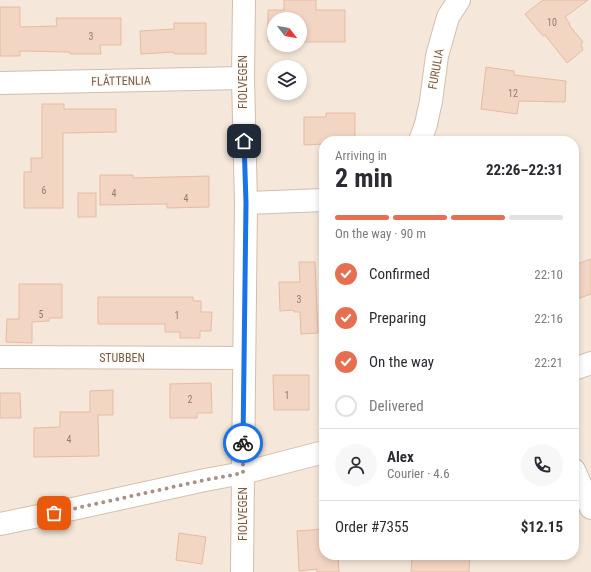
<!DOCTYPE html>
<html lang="en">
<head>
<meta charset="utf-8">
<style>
	:root { --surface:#fff; --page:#f7f7f7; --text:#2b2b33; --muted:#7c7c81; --line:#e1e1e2; --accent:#e76f51 }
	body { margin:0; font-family:"Roboto Condensed",sans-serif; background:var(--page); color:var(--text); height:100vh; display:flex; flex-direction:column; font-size:15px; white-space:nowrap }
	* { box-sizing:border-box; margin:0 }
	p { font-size:13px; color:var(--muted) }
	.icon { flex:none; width:22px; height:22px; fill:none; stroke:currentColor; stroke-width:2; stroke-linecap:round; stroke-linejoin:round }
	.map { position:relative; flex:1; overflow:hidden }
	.sheet { position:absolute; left:319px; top:136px; width:260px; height:424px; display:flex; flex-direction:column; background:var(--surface); border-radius:16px; box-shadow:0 2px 6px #0003 }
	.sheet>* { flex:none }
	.needle { width:26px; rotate:121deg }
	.tools { position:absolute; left:267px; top:12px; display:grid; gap:8px }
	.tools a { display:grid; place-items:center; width:40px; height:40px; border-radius:50%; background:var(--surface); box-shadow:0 2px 6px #0003; font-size:20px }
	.pin { position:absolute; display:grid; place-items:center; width:34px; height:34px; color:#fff; margin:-17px; border-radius:8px; box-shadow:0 2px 6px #0006 }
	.courier { position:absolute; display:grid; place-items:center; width:40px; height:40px; margin:-20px; border:3px solid #1a73e8; border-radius:50%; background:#fff; color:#222; box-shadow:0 1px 5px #0007 }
	.overview em { font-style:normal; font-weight:700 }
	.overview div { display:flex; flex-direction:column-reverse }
	.overview { display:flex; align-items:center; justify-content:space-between; height:68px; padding:0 16px }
	h1 { font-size:26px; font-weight:700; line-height:30px }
	.bar { display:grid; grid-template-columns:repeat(4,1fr); gap:6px 4px; align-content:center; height:48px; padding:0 16px }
	.bar i { height:5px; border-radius:3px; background:var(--line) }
	.bar .active { background:var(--accent) }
	.bar p { grid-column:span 4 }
	.line { display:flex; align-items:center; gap:10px; padding:0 16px; border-top:1px solid var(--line) }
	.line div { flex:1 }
	.round { display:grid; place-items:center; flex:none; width:42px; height:42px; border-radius:21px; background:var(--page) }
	ol { padding:0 16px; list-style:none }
	li { display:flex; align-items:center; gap:12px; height:44px }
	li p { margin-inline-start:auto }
	li .icon { padding:4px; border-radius:50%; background:var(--accent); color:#fff; stroke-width:4 }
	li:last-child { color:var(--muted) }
	li i { width:22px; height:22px; border:2px solid var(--line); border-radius:50% }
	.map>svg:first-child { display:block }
</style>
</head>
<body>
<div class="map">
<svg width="591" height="572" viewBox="0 0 591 572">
	<rect width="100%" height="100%" fill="#fdf6ec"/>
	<path fill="#f5e8da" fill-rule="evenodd" d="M0,0h591v572h-591zM274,19h26v26h-26zM274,67h26v26h-26zM324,141h250v414h-250z"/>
	<g fill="#f3d5c3" stroke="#e6bba3">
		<polygon points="284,0 316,0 316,10 345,10 345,42 300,42 300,19 274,19 274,42 268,42 268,10 284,10"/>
		<polygon points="543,0 588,0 565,17 570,24 569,25 583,42 581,44 583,50 567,63 545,35 543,36 525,14"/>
		<polygon points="0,7 20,7 20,27 57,26 56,18 121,18 121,45 100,45 101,54 70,54 70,52 20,51 20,56 0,56"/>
		<polygon points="174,23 206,23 206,54 174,54 174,52 141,54 140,31 174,29"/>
		<polygon points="486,67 514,71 514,75 566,81 565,102 519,101 517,114 481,109"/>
		<polygon points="42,104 64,104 64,109 116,109 116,132 63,133 63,208 24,208 24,172 31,172 31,158 42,158"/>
		<polygon points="326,113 355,113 355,141 324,141 324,144 304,145 304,117 326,117"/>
		<polygon points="100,175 133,175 133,178 209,176 209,207 167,208 167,204 100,205"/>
		<rect x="78" y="193" width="18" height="24"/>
		<polygon points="591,259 591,294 574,300 574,265"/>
		<polygon points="299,262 315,262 318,333 301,334 300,312 294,312 294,310 280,311 279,282 300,282"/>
		<polygon points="19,284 62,284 62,318 49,318 49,321 32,322 32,343 6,342 7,319 19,319"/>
		<polygon points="98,297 193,297 193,301 201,301 201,312 212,312 211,331 200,331 200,338 180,338 180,332 165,332 165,324 98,324"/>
		<polygon points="273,375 309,375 309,410 274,410"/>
		<polygon points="211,383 212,413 197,413 197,418 170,418 170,384"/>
		<polygon points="113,390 113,415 98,415 99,456 34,457 34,428 60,427 60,412 90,412 90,391"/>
		<polygon points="0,393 20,393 21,418 0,418"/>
		<polygon points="324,529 324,555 338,555 339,572 317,572 317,569 299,571 297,531"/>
		<polygon points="179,533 206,537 202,564 176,560"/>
		<polygon points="412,555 470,555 469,572 411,572"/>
	</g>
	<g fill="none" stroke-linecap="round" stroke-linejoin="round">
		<defs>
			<g id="street">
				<polyline points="0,83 243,78"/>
				<polyline points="420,141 426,124 431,101 437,56 448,17 459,0"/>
				<polyline points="246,203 324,200"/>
				<polyline points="0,357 244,358"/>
				<polyline points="574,470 591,508"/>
				<polyline points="242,572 243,473 246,203 243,78 244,0"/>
			</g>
			<g id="secondary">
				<polyline points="574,369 591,363"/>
				<polyline points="0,524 68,510 205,480 243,473 324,452"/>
			</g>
		</defs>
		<use href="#street" stroke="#d1beb0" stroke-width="24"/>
		<use href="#secondary" stroke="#d6c0b0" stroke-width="24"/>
		<use href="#street" stroke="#fff" stroke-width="22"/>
		<use href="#secondary" stroke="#fff" stroke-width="22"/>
	</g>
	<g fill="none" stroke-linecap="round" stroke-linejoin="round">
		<polyline stroke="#a89285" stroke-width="4" stroke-dasharray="0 7.2" points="54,513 205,480 243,473 243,443"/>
		<polyline stroke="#1a73e8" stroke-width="5" points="243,443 246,203 244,141"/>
	</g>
	<g text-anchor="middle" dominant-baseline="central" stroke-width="3" stroke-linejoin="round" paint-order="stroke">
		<g font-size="10" fill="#987a6a">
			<text x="552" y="22">10</text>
			<text x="91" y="36">3</text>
			<text x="513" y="93">12</text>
			<text x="44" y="190">6</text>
			<text x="114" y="193">4</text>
			<text x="186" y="198">4</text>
			<text x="299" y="299">3</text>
			<text x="41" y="314">5</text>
			<text x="177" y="315">1</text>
			<text x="287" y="395">1</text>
			<text x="190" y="399">2</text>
			<text x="69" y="439">4</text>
		</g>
		<g font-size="12" fill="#7a5c4d" stroke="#fffaf3">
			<text transform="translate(436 69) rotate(-80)">FURULIA</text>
			<text transform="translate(121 81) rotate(-1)">FLÅTTENLIA</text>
			<text transform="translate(243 82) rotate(-90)">FIOLVEGEN</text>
			<text x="122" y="358">STUBBEN</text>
			<text transform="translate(243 514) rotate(-90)">FIOLVEGEN</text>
		</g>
	</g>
</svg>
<div class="tools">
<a><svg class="needle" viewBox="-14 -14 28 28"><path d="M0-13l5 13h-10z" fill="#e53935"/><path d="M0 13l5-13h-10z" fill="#7c7c81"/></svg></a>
<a><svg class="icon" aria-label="layers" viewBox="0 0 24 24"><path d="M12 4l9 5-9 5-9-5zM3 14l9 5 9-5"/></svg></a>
</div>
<div class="pin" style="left:54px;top:513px;background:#ea580c"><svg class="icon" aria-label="bag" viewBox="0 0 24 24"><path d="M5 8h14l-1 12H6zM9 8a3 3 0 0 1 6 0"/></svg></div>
<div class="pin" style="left:244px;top:141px;background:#1f2937"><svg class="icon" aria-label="home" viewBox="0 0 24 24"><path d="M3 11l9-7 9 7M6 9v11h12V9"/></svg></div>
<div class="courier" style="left:243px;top:443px"><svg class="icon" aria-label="bike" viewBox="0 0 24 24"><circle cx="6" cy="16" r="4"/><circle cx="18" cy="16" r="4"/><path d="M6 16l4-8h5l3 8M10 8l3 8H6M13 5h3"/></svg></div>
<section class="sheet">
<div class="overview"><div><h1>2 min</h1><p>Arriving in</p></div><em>22:26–22:31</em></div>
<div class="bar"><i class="active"></i><i class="active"></i><i class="active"></i><i></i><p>On the way · 90 m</p></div>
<ol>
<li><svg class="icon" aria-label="check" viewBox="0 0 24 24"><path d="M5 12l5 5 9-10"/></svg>Confirmed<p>22:10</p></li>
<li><svg class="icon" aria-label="check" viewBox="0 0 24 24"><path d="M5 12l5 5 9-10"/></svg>Preparing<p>22:16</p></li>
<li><svg class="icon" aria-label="check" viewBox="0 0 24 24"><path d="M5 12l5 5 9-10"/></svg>On the way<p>22:21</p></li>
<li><i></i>Delivered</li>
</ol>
<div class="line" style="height:72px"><a class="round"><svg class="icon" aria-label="person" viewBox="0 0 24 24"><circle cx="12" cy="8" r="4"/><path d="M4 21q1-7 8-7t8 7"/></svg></a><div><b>Alex</b><p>Courier · 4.6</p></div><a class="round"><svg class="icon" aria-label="phone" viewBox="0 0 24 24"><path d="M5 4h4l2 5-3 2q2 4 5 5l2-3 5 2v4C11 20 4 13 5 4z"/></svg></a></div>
<div class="line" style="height:52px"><div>Order #7355</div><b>$12.15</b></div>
</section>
</div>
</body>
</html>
